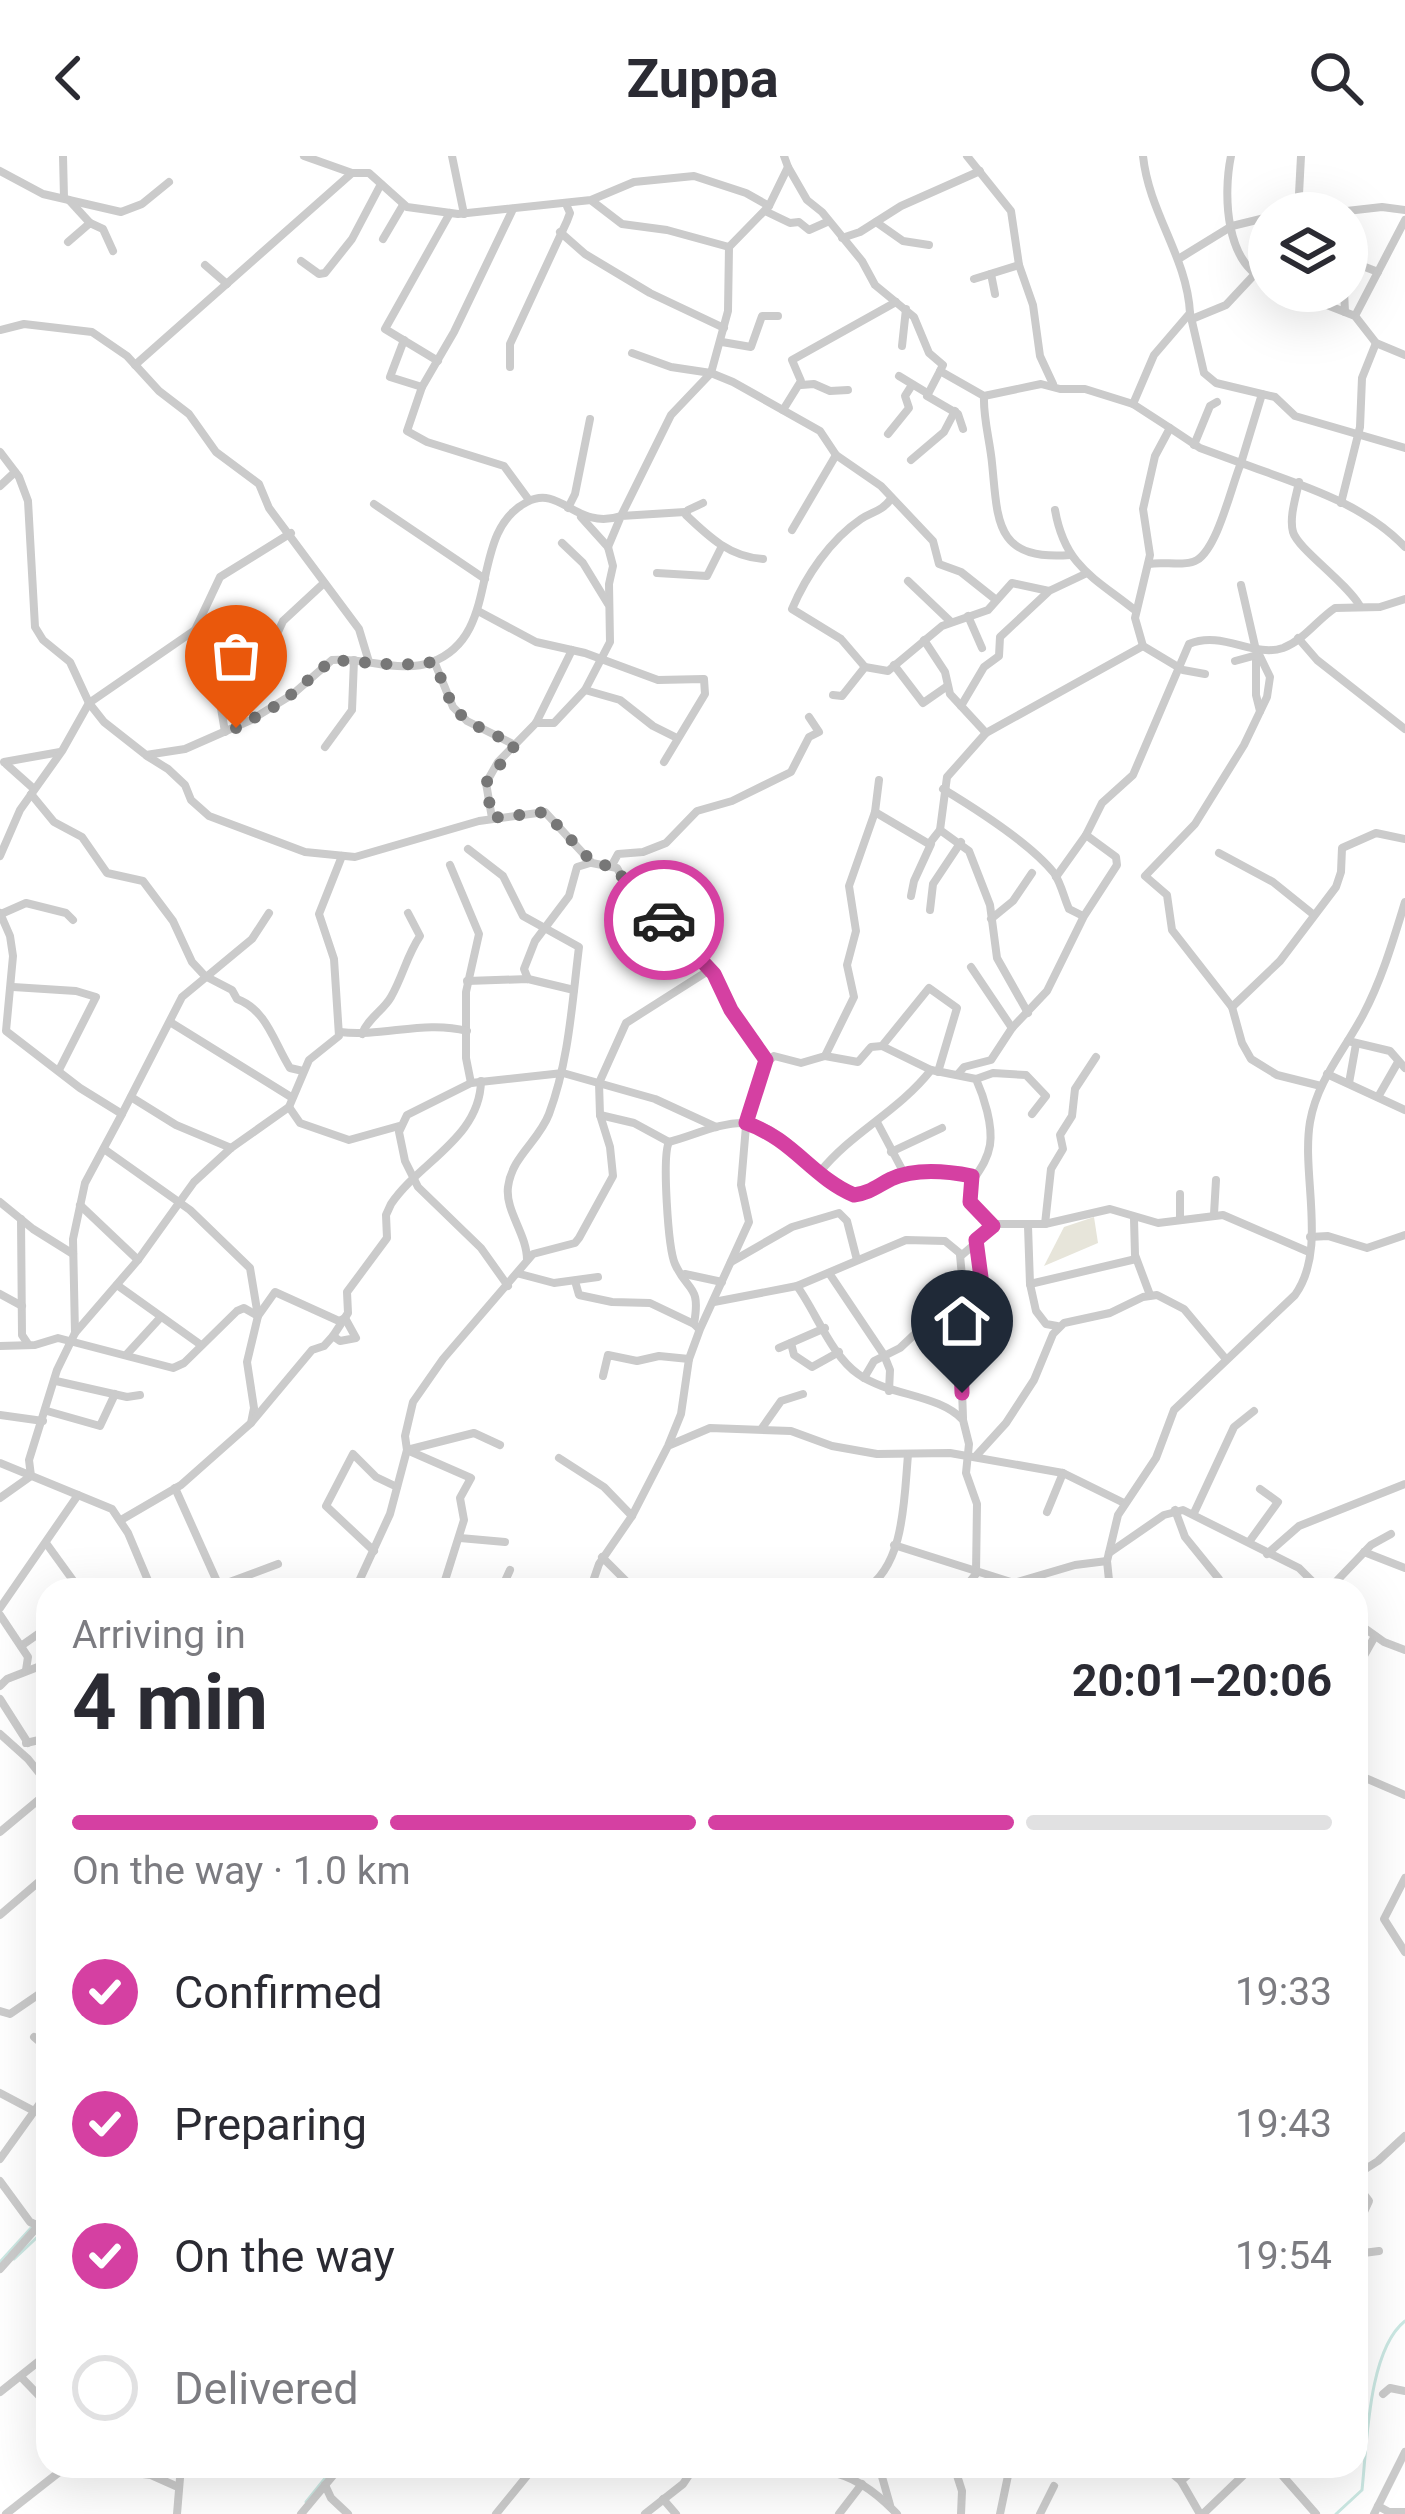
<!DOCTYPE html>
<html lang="en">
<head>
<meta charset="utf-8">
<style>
	:root { --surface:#fff; --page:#f7f7f7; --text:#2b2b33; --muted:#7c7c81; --line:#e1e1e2; --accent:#d540a2 }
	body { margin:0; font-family:Roboto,sans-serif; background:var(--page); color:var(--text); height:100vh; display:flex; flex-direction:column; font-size:45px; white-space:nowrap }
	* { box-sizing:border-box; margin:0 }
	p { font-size:39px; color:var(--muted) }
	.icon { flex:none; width:66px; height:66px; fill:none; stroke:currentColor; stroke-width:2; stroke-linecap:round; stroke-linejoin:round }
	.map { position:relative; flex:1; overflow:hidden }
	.details { position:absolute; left:36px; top:1422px; width:1332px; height:900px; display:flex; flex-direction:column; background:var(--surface); border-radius:36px; box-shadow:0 12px 48px #0002 }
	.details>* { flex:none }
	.fabs { position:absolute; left:1248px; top:36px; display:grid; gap:24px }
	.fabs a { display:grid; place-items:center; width:120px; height:120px; border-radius:50%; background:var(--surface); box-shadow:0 12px 48px #0002; font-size:60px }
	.pin { position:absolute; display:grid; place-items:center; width:102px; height:102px; color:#fff; margin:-123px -51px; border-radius:50% 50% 50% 0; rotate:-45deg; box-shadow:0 0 12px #0007 }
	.pin .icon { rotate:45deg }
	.courier { position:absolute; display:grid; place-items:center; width:120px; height:120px; margin:-60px; border:9px solid #d540a2; border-radius:50%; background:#fff; color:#222; box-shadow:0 3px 15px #0007 }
	.headline em { font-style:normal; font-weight:700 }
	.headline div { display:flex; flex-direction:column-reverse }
	.headline { display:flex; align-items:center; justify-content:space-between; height:204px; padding:0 36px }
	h1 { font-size:78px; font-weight:700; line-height:90px }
	.bar { display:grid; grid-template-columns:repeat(4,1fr); gap:18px 12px; align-content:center; height:144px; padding:0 36px }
	.bar i { height:15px; border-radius:9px; background:var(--line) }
	.bar .on { background:var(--accent) }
	.bar p { grid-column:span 4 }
	ol { padding:0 36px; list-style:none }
	li { display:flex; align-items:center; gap:36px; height:132px }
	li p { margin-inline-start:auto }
	li .icon { padding:12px; border-radius:50%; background:var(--accent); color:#fff; stroke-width:4 }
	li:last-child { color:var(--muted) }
	li i { width:66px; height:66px; border:6px solid var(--line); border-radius:50% }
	header { display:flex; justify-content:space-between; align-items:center; height:156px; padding:0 36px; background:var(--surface); font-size:54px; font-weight:700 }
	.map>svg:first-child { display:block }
</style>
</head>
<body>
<header><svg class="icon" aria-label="back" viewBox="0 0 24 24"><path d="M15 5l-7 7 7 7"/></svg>Zuppa<svg class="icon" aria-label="search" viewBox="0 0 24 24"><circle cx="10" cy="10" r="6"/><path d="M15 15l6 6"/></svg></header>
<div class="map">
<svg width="1405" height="2358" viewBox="0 0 1405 2358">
	<rect width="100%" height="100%" fill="#fff"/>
	<polygon fill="#e7e5da" points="1094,1061 1098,1087 1044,1110 1064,1071"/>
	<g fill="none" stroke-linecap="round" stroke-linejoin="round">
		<g stroke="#cbe8e3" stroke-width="3">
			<polyline points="38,2064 48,2052"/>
			<polyline points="14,2103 48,2071"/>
			<polyline points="0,2106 31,2072"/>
			<polyline points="306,2346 335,2310"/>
			<path d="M1336,2358l26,-24c5,-45 6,-140 43,-169"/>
		</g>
		<g stroke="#cbcbcb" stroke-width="8">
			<polyline points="63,0 64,42"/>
			<polyline points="304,0 352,17"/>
			<polyline points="452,0 464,58"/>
			<polyline points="967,0 1011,55 1019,109 1033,149 1040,200 1053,228"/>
			<path d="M1231,0c-8,38 -6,110 38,125"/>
			<polyline points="788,11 807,44 822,56 862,105 875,129 914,161 929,197 943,209 940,215 984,240 1041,228 1060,233 1085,233 1133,248 1170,272 1155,300 1143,353 1150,399 1135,462 1143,490 1183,514 1205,518"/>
			<polyline points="0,15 43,38 121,56 142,48 169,26"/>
			<polyline points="69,44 90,67"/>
			<polyline points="592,45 622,68 667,74 729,91"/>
			<polyline points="513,53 454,176 422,231 407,275 427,286 504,310 529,344"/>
			<polyline points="765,55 790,67 799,66 809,74 827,66"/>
			<polyline points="1298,57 1301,0"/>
			<polyline points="1329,57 1382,51 1405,54"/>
			<polyline points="876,66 903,85 929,89"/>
			<polyline points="560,76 585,98 650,137 724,172"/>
			<polyline points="842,82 860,76 901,50 980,15"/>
			<polyline points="383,83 403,49"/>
			<polyline points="68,86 90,67 103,73 113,95"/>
			<polyline points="1180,102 1232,70 1269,61"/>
			<polyline points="1347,104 1378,116"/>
			<polyline points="301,105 319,118 325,117 352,83 381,28"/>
			<polyline points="205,109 227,128"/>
			<polyline points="991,118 995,138"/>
			<polyline points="974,123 1019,109"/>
			<polyline points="1291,135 1355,160 1376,187 1405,199"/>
			<polyline points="1344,135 1345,156"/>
			<polyline points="1190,157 1204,217 1216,227 1275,241 1295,260 1405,292"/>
			<polyline points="1355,160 1405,64"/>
			<polyline points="1192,163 1226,149 1254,119"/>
			<polyline points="0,174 24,168 92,176 127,200 159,235 189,258 216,296 259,328 269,352 359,473 369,506"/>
			<polyline points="404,184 390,221 422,231"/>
			<polyline points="722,186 751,191 762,160 778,160"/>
			<polyline points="902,190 906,153"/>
			<polyline points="632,197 671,211 711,217 733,226 820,275 836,299 881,330 933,385 939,408 961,416 995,443"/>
			<polyline points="438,205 385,173 450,57"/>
			<polyline points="135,209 352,17 369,17 407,51 458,58 591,44 634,26 694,20 746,37 769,50"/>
			<polyline points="510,211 510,188 567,65 570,57 566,48"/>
			<polyline points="940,215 927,240 958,258 963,273"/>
			<polyline points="899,220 927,237"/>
			<polyline points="801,229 814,228 830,235 848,234"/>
			<path d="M984,240c-1,22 6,45 8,67 6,57 2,98 78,92"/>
			<path d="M1133,248l21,-49 36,-42c-3,-56 -41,-100 -47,-157"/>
			<polyline points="783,254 801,225 792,204 896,146"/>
			<polyline points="1170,272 1200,292 1241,307 1262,238"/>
			<polyline points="888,278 909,252 905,240 912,229"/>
			<polyline points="1194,289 1210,250 1217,246"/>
			<polyline points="0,296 19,321 28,345 35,471 43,484 70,506 89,547 195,474 220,421 291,377"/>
			<polyline points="911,304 944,276 955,255"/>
			<path d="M1299,326c-3,15 -10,35 -6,50 5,17 52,49 67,74"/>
			<polyline points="0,330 15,316"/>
			<path d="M703,347l-15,7 -2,5c23,22 44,42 77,44"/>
			<polyline points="1341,347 1360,271 1362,222 1376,187"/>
			<polyline points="374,348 485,423"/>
			<polyline points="568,352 575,338 590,263"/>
			<path d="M1055,354c10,57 40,68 81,101"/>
			<polyline points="581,361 608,391 613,410 609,428 610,486 585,534 620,544 653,570 677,582"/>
			<polyline points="792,374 836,299"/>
			<polyline points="562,387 583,407 608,448"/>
			<polyline points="608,391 621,360 685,356"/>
			<path d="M1149,408c13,-3 37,3 48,-4 21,-13 34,-73 44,-97 57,21 121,39 164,84"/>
			<polyline points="657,417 707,420 722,390"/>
			<polyline points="908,425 951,466"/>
			<polyline points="1241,429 1255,490 1270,521 1267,541 1244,589 1195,668 1145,720 1167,739 1172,774 1232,851 1242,887 1251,903 1277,919 1321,930"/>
			<polyline points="478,455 536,486 585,497 658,524 704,523 705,538 664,606"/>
			<polyline points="968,460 982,492"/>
			<polyline points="195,474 215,516 225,576"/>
			<polyline points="1298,482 1317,504 1405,573"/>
			<polyline points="924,484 945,516 950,538 986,577"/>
			<polyline points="204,490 224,484 229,489 229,500"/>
			<polyline points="1256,499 1256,539 1260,555"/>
			<polyline points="434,505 453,551 467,565 515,589"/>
			<polyline points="1235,505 1257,499"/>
			<polyline points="894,509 923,547 946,531"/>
			<path d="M865,511l-24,-28 -49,-30c14,-33 38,-69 69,-90 12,-8 20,-7 30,-20"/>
			<polyline points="259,517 283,465 324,427"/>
			<polyline points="833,539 842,540 865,511 888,515 942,470 988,454 1012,427 1049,435 1085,418"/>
			<polyline points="961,550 984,511 999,500 1000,481 1048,436"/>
			<polyline points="536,567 554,567 585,534"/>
			<polyline points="325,591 352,554 354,504"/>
			<polyline points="147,600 168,613 185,629 191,644 209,660 305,696 355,701 479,665 545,656 592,707 617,712 639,752 672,769 711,813 731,854 766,904"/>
			<polyline points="4,606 60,596"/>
			<polyline points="6,608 34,633"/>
			<path d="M943,633c33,20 87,54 111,84 7,10 10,25 15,36l14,7"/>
			<path d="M31,638l23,28 28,15 25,36 36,8 30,40 19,41 13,14 27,14 5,9c30,11 37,44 53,69l13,3"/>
			<polyline points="875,656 929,688 940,674"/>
			<polyline points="492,662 486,627 498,606 536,567 572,494"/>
			<path d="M468,693l35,27 20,40 56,31c-7,56 -10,114 -30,167 -10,27 -37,42 -41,73 -3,24 19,47 19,73"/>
			<polyline points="1219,697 1273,726 1314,759"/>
			<path d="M0,700l20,-46 42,-59 27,-48 15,19 42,33 39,-6 66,-29 42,-26 39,-34c32,-3 69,14 100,2 72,-27 34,-129 95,-160 34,-18 49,29 94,14l50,-101 40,-42 17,-62 1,-64 40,-41 19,-39 -4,-11"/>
			<polyline points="450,709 479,778 466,836 466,902 471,927"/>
			<polyline points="612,709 618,698 643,696 666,687 697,655 732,645 791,616 809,581 819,576 809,561"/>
			<path d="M1056,721l30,-42 16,-32 31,-28 56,-131c33,-14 65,14 94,4 21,-8 34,-28 52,-40l45,-1 25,-8"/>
			<polyline points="911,740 914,725 931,688"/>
			<polyline points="930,754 933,728 961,686"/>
			<polyline points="0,757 10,780 13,800 6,875 80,932 122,958 85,1027 73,1083 75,1177 57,1214 29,1304 31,1320 0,1342"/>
			<polyline points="1,758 26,747 66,757 73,764"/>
			<polyline points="991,763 1013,745 1032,717"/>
			<polyline points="971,811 1012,872"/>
			<polyline points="528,823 524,813 535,785 569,740 577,711 590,707"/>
			<polyline points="467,825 528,823 574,834"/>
			<polyline points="13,831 76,835 96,841 59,914"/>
			<polyline points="1232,851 1280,805 1336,731 1341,716 1342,692 1376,677 1405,683"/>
			<polyline points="1028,857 997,802 990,749 969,695 940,674 947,621 986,577 1143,490"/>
			<polyline points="170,866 291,941"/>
			<path d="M340,876c43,5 85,-12 127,-1"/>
			<path d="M362,878c6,-16 21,-23 29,-37 12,-21 16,-42 29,-61l-12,-23"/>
			<polyline points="1348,885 1390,895 1405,912"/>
			<path d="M882,890l49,24 45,9c8,18 17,46 14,66 -7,39 -47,42 3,81"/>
			<polyline points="825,900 858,906 871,891 882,890 929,832 957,852 938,916"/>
			<polyline points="958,918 964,911 991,904 1012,872 1047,835 1084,760 1117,709 1116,701 1086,679"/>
			<polyline points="1327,918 1405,954"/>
			<polyline points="976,923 993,917 1026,919 1046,940 1032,958"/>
			<polyline points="1349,927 1356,888"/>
			<polyline points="131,941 176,969 231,992"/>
			<polyline points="1378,941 1398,906"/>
			<polyline points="289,951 300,967 349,984 399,970"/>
			<polyline points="122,958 182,841 252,783 269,757"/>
			<polyline points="600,959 634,967 669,986"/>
			<polyline points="878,968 905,1019"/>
			<polyline points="104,993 190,1054 250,1112 258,1160 247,1206 254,1252 251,1267 181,1329 121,1364"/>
			<polyline points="891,996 942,972"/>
			<path d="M820,1016c32,-40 78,-60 111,-102"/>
			<polyline points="0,1046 33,1073 73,1098"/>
			<polyline points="80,1049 138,1104"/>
			<polyline points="1214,1058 1216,1024"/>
			<polyline points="21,1063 22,1179 28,1188"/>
			<polyline points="1134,1063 1135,1099 1150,1139"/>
			<polyline points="1180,1064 1180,1038"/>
			<polyline points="1045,1068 1051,1013 1063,993 1060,979 1072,960 1075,933 1096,901"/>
			<polyline points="1028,1070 1030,1128 1136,1103"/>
			<polyline points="1310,1081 1328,1080 1367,1092 1405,1079"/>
			<polyline points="960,1099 963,1131"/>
			<polyline points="731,1106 792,1071 839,1057 847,1065 857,1104"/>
			<polyline points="829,1117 884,1199 890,1214 889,1235"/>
			<polyline points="520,1118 554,1127 598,1121"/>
			<polyline points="685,1118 722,1126"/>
			<polyline points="575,1125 579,1139 612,1146 650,1147 694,1168"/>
			<polyline points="1030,1128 1036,1155 1046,1168 1057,1170"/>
			<polyline points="117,1129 201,1189"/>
			<polyline points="508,1130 481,1092 418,1031 405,1005 399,976 407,959 471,927 563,917 655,943 716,971"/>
			<path d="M797,1130c19,26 34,69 61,88 31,22 81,20 105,46l6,24 -3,29 11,31 -1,70 -13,16"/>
			<polyline points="0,1138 22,1150"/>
			<polyline points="714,1146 797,1130 906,1084 945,1085 962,1099 998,1068 1045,1068 1110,1053 1158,1067 1223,1059 1309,1096"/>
			<path d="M699,1173l-5,-5c7,-40 -6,-31 -19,-60 -7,-16 -13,-108 -6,-122 24,-6 51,-20 76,-19 42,1 73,60 113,73l41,-19 45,-6 28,5"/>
			<polyline points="75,1177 138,1104 194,1026 231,992 289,951 309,904 339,880 334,803 319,758 342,700"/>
			<path d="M333,1180l15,-23 -1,-21 40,-54 -1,-23 5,-11c28,-42 89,-66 90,-123"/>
			<polyline points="791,1187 794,1199 812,1211 839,1196"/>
			<polyline points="0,1190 35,1189 58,1182 173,1212 184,1207 237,1155 244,1152 258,1160 275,1136 339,1165 345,1162 356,1182 340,1185 333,1180 324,1190 312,1194 251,1267"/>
			<polyline points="779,1192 825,1172"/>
			<polyline points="127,1198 160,1162"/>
			<polyline points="603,1220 608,1199 637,1205 659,1200 689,1203"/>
			<polyline points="864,1222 874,1205 900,1192 935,1159"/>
			<polyline points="56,1225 127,1241 140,1239"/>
			<polyline points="47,1255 100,1270 115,1238"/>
			<polyline points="0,1259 43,1265"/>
			<polyline points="963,1262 960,1176 980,1153 982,1129 976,1085"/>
			<polyline points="762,1272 781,1245 803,1238"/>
			<polyline points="670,1289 710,1272 791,1275 832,1290 877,1298 950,1297 1063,1317 1124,1347"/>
			<polyline points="976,1300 1006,1267 1034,1224 1053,1178 1064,1167 1110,1157 1143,1141 1157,1139 1184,1153 1225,1202"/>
			<polyline points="559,1302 604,1331 632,1360"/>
			<polyline points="0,1307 112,1353 128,1377 152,1434"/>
			<polyline points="175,1332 219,1430"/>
			<polyline points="1175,1354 1185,1381 1219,1423 1217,1434"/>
			<polyline points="1047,1356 1063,1317"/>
			<polyline points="1194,1357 1234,1271 1254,1255"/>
			<polyline points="460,1382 505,1386"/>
			<polyline points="1249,1386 1278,1346 1260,1333"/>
			<polyline points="46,1387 80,1434"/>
			<polyline points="894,1389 1014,1427 1075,1409 1107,1405"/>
			<polyline points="374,1395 326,1350 353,1298 376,1321 397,1331"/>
			<polyline points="1364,1396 1405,1412"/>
			<polyline points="1109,1397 1164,1359 1183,1354 1299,1412 1321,1434"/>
			<polyline points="1267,1398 1299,1370 1405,1328"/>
			<polyline points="602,1401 635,1434"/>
			<polyline points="208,1434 278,1408"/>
			<polyline points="355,1434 390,1358 407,1294 474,1277 500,1289"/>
			<polyline points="442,1434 464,1364 460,1342 471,1322 407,1294 405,1280 413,1246 443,1203 533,1098 575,1087 579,1082 613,1020 610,991 600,959 599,927 626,867 711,813"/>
			<polyline points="501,1434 510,1414"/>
			<polyline points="590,1434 599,1408 632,1360 668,1290 681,1258 689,1203 700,1173 749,1066 741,1029 747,958 762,911 774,900 801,907 825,900 854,841 847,809 856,775 849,730 875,656 879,624"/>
			<polyline points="683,1434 685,1434"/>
			<path d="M864,1434c41,-24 40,-92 44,-135"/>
			<path d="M1110,1434l-3,-29 11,-46 38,-57 18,-48 121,-115c33,-46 6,-119 15,-173 7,-41 34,-71 53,-107 19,-36 30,-74 42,-113"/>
			<polyline points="1328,1434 1371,1389 1391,1378"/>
			<polyline points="0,1452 78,1339"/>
			<polyline points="0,1459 28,1501 26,1514"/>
			<polyline points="1356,1466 1384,1486 1405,1494"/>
			<polyline points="21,1490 48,1471"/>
			<polyline points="1356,1514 1375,1480"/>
			<polyline points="0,1530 7,1523 48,1507"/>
			<polyline points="0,1543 28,1587"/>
			<polyline points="0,1578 28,1603 48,1628"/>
			<polyline points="26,1587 48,1582"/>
			<polyline points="1356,1618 1405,1639"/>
			<polyline points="1356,1640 1364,1621"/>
			<polyline points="0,1676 48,1636"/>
			<polyline points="1405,1722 1384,1763 1405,1796"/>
			<polyline points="1356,1723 1361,1725"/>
			<polyline points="0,1759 48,1718"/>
			<polyline points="0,1855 10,1858 48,1832"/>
			<polyline points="34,1881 48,1893"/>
			<polyline points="0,1937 34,1955"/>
			<polyline points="0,2003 48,1936"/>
			<polyline points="1356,2019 1378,2005 1405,1980"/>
			<polyline points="0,2025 30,2066 41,2071"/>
			<polyline points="1356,2028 1369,2045 1356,2073"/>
			<polyline points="1356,2098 1379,2095"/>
			<polyline points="0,2113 48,2059"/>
			<polyline points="21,2221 48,2249"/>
			<polyline points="0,2236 48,2198"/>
			<polyline points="1356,2237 1359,2238"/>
			<polyline points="1383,2238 1390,2232 1405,2235"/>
			<polyline points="473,2310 488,2314 514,2310"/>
			<path d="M703,2310c17,8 45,7 62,0"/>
			<path d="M780,2310c18,6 31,3 49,6 27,4 50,23 68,42"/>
			<polyline points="879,2310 890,2349"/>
			<polyline points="954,2310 962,2335 961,2358"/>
			<polyline points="1163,2310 1181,2325 1200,2358"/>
			<polyline points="1274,2310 1316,2358"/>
			<polyline points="111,2314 151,2319 178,2331"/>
			<polyline points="1181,2325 1198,2310"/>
			<polyline points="325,2329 331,2342 348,2358"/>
			<polyline points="663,2343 676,2358"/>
			<polyline points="1378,2350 1389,2356 1405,2356"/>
			<polyline points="6,2358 67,2310"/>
			<polyline points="177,2358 181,2310"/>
			<polyline points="301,2358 341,2310"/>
			<polyline points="496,2358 535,2310"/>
			<polyline points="645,2358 683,2328 695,2310"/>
			<polyline points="839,2358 862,2328"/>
			<polyline points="1000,2358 1010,2310"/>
			<polyline points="1040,2358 1054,2330"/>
			<polyline points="1203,2358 1253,2310"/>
			<polyline points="1374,2358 1405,2296"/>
		</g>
	</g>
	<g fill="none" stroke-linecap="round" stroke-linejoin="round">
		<polyline stroke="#777" stroke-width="12" stroke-dasharray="0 21.6" points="236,572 281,547 332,504 400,509 434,506 453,551 467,565 515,589 486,627 492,662 545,656 592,706 617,712 640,752 664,764"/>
		<path stroke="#d540a2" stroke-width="15" d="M664,764l50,54 17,36 35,50 -20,63c47,16 67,55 108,72 16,-2 23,-9 37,-16 24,-11 56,-8 81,-3l-2,26 23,24 -17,14 6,45 -2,24 -20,23 2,61"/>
	</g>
</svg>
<div class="fabs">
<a><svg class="icon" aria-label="layers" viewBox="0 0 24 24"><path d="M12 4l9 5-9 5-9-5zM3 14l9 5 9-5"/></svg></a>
</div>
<div class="pin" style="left:236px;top:572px;background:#ea580c"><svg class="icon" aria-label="bag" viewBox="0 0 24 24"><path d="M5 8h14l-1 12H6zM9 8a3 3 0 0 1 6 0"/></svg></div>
<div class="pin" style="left:962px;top:1237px;background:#1f2937"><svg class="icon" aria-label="home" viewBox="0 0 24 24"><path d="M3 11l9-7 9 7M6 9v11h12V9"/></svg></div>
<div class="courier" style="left:664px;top:764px"><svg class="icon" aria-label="car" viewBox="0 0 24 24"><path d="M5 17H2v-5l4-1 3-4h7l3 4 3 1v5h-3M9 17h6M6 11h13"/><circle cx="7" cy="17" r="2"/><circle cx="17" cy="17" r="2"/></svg></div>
<section class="details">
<div class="headline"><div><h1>4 min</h1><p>Arriving in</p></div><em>20:01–20:06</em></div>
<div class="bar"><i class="on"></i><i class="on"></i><i class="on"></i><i></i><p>On the way · 1.0 km</p></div>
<ol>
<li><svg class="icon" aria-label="check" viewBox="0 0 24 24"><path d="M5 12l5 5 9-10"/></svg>Confirmed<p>19:33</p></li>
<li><svg class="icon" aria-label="check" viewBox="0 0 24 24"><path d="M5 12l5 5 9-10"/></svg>Preparing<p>19:43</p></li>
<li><svg class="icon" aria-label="check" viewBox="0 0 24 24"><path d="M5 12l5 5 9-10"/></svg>On the way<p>19:54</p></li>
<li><i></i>Delivered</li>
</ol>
</section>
</div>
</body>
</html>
